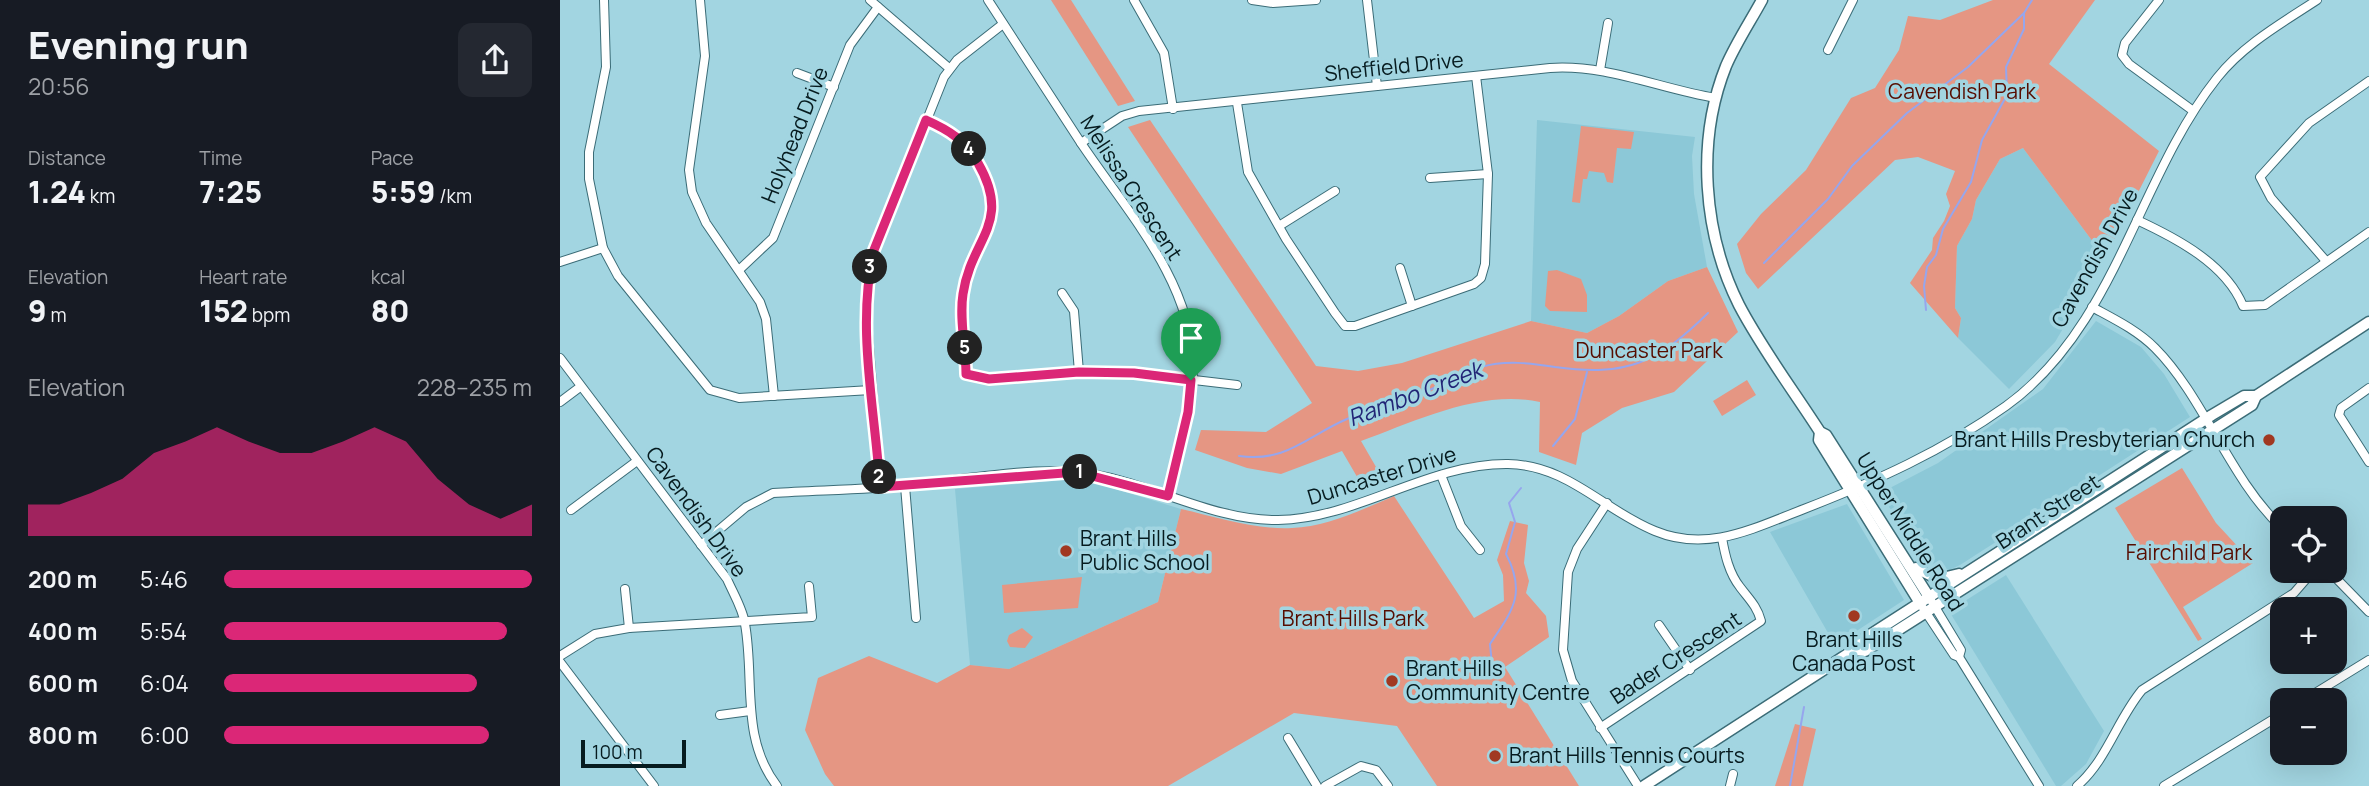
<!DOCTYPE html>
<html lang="en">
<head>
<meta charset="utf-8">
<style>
  body { margin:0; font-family:Manrope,sans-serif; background:#242831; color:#f1f3f6; height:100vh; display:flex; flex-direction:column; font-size:26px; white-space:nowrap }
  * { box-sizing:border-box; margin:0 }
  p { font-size:23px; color:#9ea1a6 }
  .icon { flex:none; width:38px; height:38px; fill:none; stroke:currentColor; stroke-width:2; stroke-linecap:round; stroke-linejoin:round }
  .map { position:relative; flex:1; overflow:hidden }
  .side { display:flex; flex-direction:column; background:#171b24; width:560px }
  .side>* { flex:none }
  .tools { position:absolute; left:1710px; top:506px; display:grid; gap:14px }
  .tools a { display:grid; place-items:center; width:77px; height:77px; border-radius:14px; background:#171b24; box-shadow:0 7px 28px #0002; font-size:35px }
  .scale { position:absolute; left:21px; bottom:18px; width:105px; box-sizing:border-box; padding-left:7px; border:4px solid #061b1f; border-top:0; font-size:19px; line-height:24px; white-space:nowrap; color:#061b1f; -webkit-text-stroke:5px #a2d5e1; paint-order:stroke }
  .pin { position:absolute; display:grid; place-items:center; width:60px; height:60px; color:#fff; margin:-72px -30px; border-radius:50% 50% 50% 0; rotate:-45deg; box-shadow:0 0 7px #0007 }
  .pin .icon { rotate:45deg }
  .km { position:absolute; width:35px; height:35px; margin:-18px; border-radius:50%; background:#222; color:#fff; font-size:19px; line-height:35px; text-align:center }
  .round { display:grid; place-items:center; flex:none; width:74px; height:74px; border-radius:14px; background:#242831 }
  .overview { display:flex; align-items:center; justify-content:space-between; height:119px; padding:0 28px }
  h1 { font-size:38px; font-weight:800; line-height:52px }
  .stats { display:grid; grid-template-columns:repeat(3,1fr); gap:10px; height:119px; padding:7px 28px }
  .stats div { display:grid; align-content:center }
  .stats b { font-size:30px; font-weight:800 }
  .stats small { font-size:19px; font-weight:400 }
  .stats p { font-size:19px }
  .chart { height:196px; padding:14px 28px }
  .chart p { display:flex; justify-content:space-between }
  .chart svg { width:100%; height:126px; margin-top:7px; fill:#db2777; opacity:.7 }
  ul { padding:0 28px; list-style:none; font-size:23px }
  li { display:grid; grid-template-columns:112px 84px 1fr; align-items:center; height:52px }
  li i { height:18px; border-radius:9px; background:#db2777 }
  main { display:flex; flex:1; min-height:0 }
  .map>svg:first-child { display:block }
  .built { fill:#8cc8d7 }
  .green { fill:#e59683 }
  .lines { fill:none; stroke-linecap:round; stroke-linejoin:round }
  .stream { stroke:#96a6ed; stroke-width:2 }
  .minor-casing { stroke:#3b6c77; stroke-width:10 }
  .major-casing { stroke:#3b6c77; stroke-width:13 }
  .minor { stroke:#fff; stroke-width:8 }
  .major { stroke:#fff; stroke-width:10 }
  .route-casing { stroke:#fff; stroke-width:14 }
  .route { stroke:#db2777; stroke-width:9 }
  .poi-dot { fill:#a13821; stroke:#a2d5e1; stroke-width:2.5 }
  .labels { text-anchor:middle; stroke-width:7; stroke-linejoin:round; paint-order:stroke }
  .street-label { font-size:21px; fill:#061b1f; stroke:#a2d5e1 }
  .park-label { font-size:21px; fill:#570d00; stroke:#a2d5e1 }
  .poi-label { font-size:21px; fill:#061b1f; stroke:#a2d5e1; text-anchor:start }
  .water-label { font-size:23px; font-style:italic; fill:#222576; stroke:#a2d5e1 }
</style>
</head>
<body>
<main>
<section class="side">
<div class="overview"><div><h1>Evening run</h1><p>20:56</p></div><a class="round"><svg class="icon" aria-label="share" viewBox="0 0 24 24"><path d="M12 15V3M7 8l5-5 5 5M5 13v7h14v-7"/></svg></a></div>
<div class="stats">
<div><p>Distance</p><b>1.24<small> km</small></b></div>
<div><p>Time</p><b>7:25</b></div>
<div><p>Pace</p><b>5:59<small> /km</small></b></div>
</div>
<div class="stats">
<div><p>Elevation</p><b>9<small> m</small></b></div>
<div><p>Heart rate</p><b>152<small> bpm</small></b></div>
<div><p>kcal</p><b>80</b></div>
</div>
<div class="chart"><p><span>Elevation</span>228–235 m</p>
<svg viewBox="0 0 160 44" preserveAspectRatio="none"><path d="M0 44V33L10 33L20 29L30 24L40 15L50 11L60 6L70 11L80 15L90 15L100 11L110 6L120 11L130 24L140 33L150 38L160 33V44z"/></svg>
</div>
<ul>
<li><b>200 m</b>5:46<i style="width:100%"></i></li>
<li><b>400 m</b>5:54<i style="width:92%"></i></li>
<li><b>600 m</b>6:04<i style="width:82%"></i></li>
<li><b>800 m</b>6:00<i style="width:86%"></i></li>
</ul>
</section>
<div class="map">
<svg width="1809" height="786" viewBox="0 0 1809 786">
  <rect width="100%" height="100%" fill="#a2d5e1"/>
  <g class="built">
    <path d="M 977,120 L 1135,137 L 1132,156 L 1134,194 L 1147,267 L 1108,281 L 1059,316 L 1027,333 L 971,321 Z"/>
    <path d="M 1463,148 L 1545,258 L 1495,342 L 1449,389 L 1398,338 L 1401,318 L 1395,308 L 1397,246 L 1412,219 L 1416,200 L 1440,159 Z"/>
    <path d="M 1536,321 L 1581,347 L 1604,374 L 1630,417 L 1400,565 L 1389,570 L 1366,561 L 1323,498 L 1326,490 L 1378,463 L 1483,389 Z"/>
    <path d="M 506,480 L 539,484 L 621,509 L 598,602 L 449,669 L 410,665 L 395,489 Z"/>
    <path d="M 1287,504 L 1344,600 L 1275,645 L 1210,532 Z"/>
    <path d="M 1446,575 L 1544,731 L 1526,764 L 1501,786 L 1496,786 L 1389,611 Z"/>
  </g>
  <g class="green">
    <path d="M 491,0 L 511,0 L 575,101 L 558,106 Z"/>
    <path d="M 1433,0 L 1535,0 L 1489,64 L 1599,151 L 1545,258 L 1463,148 L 1440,159 L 1416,200 L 1412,219 L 1397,246 L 1395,308 L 1401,318 L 1398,338 L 1350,283 L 1372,250 L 1373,238 L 1384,221 L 1390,206 L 1386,194 L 1395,171 L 1358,157 L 1335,160 L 1198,289 L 1186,273 L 1177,244 L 1201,214 L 1246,170 L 1291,98 L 1315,88 L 1339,50 L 1348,16 L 1380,20 Z"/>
    <path d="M 590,120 L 756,366 L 798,371 L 842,363 L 971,321 L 1027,333 L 1059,316 L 1108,281 L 1147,267 L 1178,332 L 1114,392 L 1062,408 L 1022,433 L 1016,465 L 979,452 L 980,402 C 921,389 856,421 801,441 L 823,479 L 803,487 L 782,451 L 721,474 L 687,468 L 635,450 L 641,430 L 706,432 L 752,403 L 568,127 Z"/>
    <path d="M 1021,126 L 1074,132 L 1071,149 L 1057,148 L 1053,183 L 1047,182 L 1044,173 L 1029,171 L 1027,179 L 1023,179 L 1020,203 L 1012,202 Z"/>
    <path d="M 997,270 L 1021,279 L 1027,295 L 1027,312 L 990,311 L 985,306 L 988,271 Z"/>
    <path d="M 1187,380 L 1196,395 L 1162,416 L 1153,401 Z"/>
    <path d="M 1622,468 L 1656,523 L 1693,563 L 1623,607 L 1642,639 L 1638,641 L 1555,508 Z"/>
    <path d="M 834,496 L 914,618 L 944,601 L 943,575 L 937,560 L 950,521 L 968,525 L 964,563 L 969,581 L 966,593 L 986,616 L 989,637 L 945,667 L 1019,786 L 877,786 L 837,726 L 734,713 L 608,786 L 274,786 L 265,774 L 245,730 L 258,678 L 309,656 L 377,683 L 410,665 L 449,669 L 598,602 L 621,509 C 657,517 695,530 732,528 C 767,527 803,509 834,496 Z"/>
    <path d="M 522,577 L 518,608 L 444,613 L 442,585 Z"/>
    <path d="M 462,628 L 473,637 L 465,648 L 450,647 L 447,641 L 449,635 Z"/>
    <path d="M 1235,724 L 1256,729 L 1243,786 L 1215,786 Z"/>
  </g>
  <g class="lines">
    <g class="stream">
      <path d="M 1204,263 L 1268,199 L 1292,166 L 1347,113 L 1408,67 L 1464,13 L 1472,0"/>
      <path d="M 1366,310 L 1364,286 L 1367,267 L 1376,255 L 1383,229 L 1411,182 L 1422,140 L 1447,95 L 1446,67 L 1464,29 L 1464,13"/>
      <path d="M 993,446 L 1015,419 L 1027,372"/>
      <path d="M 679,456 C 726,463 747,436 787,419 C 813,408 841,401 867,391 C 885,384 903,372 921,367 C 945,360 971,363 995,367 C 1067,377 1097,363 1148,313"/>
      <path d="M 924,673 L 932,665 L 930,644 C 952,611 967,594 946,554 L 955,522 L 949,503 L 961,488"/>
      <path d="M 1230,786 L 1244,707"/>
    </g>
    <defs>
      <g id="minor">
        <path d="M 44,0 L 46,67 L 29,152 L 29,179 L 43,248 L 58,276 L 150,390 L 179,398 L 311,390"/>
        <path d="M 140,0 L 145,56 L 129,170 L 132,192 L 146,223 L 200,302 L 206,319 L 214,396"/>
        <path d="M 310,0 L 389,68"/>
        <path d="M 428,0 C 459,48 490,96 521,143 C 565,209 632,281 633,365 C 633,409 618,453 608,496"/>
        <path d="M 574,0 L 604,53 L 613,109"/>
        <path d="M 692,0 L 713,3 L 756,0"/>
        <path d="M 807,0 L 817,86"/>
        <path d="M 1599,0 L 1565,43 L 1562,55 L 1569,64 L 1632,110"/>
        <path d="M 1268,50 L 1293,0"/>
        <path d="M 1040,70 L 1048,23"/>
        <path d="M 237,73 L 274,87"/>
        <path d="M 677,103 L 688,172 L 726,239 L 775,313 L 785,326 L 795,326 L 914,284 L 921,278 L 925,264 L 928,174 L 916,76"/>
        <path d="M 366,120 C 391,131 404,140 418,163 C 453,223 411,238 403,294 C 399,319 406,348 406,374 L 429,379 L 519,372 L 574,373 L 677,385"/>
        <path d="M 521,143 L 562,116 L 579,111 L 990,68 C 1047,64 1100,89 1156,98"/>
        <path d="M 870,178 L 928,174"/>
        <path d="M 1577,220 C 1616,238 1666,264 1683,306 L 1705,305 L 1809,232"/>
        <path d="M 719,226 L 775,191"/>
        <path d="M 1766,261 L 1711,198 L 1700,177 L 1749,123 L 1809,81"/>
        <path d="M 0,262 L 43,248"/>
        <path d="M 840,268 L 852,306"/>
        <path d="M 179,270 L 213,238 L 290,45 L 318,7"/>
        <path d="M 502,293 L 514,311 L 519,372"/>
        <path d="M 1532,307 C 1554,319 1577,330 1595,348 C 1644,397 1669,478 1722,528"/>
        <path d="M 0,358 L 167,579 C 173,593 183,609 185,624 C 195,679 180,738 217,786"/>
        <path d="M 1809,388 L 1781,408 L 1779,415 L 1809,462"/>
        <path d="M 0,402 L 20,387"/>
        <path d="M 881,475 L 901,526 L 920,550"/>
        <path d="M 345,486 L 356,618"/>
        <path d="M 320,487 L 306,309 L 309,270 L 315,250 L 384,77 L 397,60 L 443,24"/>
        <path d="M 1047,503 L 1017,549 L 1008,572 L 1003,650 L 1012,681 L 1078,786"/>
        <path d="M 11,510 L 77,461"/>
        <path d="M 1744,518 L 1745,517"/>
        <path d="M 141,545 L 186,507 L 213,493 C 259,490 305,490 350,485 C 404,480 460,468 514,472 C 583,477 648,521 718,520 C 797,519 868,463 948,464 C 1008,465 1043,510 1095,531 C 1148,553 1194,528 1244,509 C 1316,481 1383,451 1446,406 C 1556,327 1577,179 1657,78 C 1683,45 1722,23 1757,0"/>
        <path d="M 1768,570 L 1809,612"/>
        <path d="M 65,589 L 69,628"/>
        <path d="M 1369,597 L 1401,650 L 1399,657"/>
        <path d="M 1363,608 L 1394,655 L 1399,657 L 1479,786"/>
        <path d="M 1099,625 L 1130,670"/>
        <path d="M 0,656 L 35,634 L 69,628 L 252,617 L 249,586"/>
        <path d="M 0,662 L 94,786"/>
        <path d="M 1744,700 L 1809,660"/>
        <path d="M 160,715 L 190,711"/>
        <path d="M 1040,728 L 1201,621 C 1197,606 1189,599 1180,587 C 1169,573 1165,555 1162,538"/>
        <path d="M 728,738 L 757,786"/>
        <path d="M 765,786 L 801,766 L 816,770 L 828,786"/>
        <path d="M 1170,786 L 1173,774"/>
        <path d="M 1517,786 C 1547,760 1557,720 1582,690 L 1734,593 L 1754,570"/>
        <path d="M 1604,786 L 1722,714"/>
      </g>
      <g id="major">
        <path d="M 1202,0 C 1190,22 1176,43 1166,66 C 1136,141 1143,233 1179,305 C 1202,349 1233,390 1260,432 L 1266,435 L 1369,597"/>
        <path d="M 1260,432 L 1259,440 L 1360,603"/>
        <path d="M 1356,568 L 1378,579 L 1399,574"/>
        <path d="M 1294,650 L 1305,651 L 1692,405 L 1696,396 L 1809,322"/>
        <path d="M 1084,786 L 1294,650 L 1299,642 L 1652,415 L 1684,396 L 1696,396"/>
      </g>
    </defs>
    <use href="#minor" class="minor-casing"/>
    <use href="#major" class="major-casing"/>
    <use href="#minor" class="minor"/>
    <use href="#major" class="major"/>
  </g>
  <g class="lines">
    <defs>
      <path id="route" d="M 366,120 C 391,131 404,140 418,163 C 453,224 411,238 403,294 C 399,319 406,348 406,374 L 429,379 L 519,372 L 574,373 L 631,380 L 628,412 L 608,496 L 517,472 L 320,487 C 315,409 296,326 314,250 Z"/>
    </defs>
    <use href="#route" class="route-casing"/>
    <use href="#route" class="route"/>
  </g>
  <g class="poi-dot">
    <circle cx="1709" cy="440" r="7"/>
    <circle cx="506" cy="551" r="7"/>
    <circle cx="1294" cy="616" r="7"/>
    <circle cx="832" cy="681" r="7"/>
    <circle cx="935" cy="756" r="7"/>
  </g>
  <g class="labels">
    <g class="street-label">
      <text transform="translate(834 67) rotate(-6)" y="7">Sheffield Drive</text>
      <text transform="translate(235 135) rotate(-68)" y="7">Holyhead Drive</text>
      <text transform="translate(571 188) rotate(57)" y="7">Melissa Crescent</text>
      <text transform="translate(1535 258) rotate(-61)" y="7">Cavendish Drive</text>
      <text transform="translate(822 476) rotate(-17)" y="7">Duncaster Drive</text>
      <text transform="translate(136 512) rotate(54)" y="7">Cavendish Drive</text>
      <text transform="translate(1488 512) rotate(-33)" y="7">Brant Street</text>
      <text transform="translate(1350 532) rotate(58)" y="7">Upper Middle Road</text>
      <text transform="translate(1116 658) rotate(-33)" y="7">Bader Crescent</text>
    </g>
    <g class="park-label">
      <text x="1402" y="99">Cavendish Park</text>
      <text x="1089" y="358">Duncaster Park</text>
      <text x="1629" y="560">Fairchild Park</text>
      <text x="793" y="626">Brant Hills Park</text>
    </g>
    <g class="poi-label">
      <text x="1695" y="447" text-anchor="end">Brant Hills Presbyterian Church</text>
      <text x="520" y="546">Brant Hills<tspan x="520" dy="24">Public School</tspan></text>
      <text x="1294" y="647" text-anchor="middle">Brant Hills<tspan x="1294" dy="24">Canada Post</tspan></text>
      <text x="846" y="676">Brant Hills<tspan x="846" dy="24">Community Centre</tspan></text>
      <text x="949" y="763">Brant Hills Tennis Courts</text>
    </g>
    <g class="water-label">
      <text transform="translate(855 394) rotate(-21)" y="8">Rambo Creek</text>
    </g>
  </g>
</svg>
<div class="tools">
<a><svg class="icon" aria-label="locate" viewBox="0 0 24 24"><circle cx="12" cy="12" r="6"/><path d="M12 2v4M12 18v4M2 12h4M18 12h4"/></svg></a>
<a>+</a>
<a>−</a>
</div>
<div class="scale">100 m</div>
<div class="pin" style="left:631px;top:380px;background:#1e9e55"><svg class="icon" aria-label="arrive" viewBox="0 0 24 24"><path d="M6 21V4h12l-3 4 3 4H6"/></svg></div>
<b class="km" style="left:520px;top:472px">1</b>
<b class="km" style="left:319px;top:477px">2</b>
<b class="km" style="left:310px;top:267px">3</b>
<b class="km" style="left:409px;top:149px">4</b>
<b class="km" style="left:405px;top:348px">5</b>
</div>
</main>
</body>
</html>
